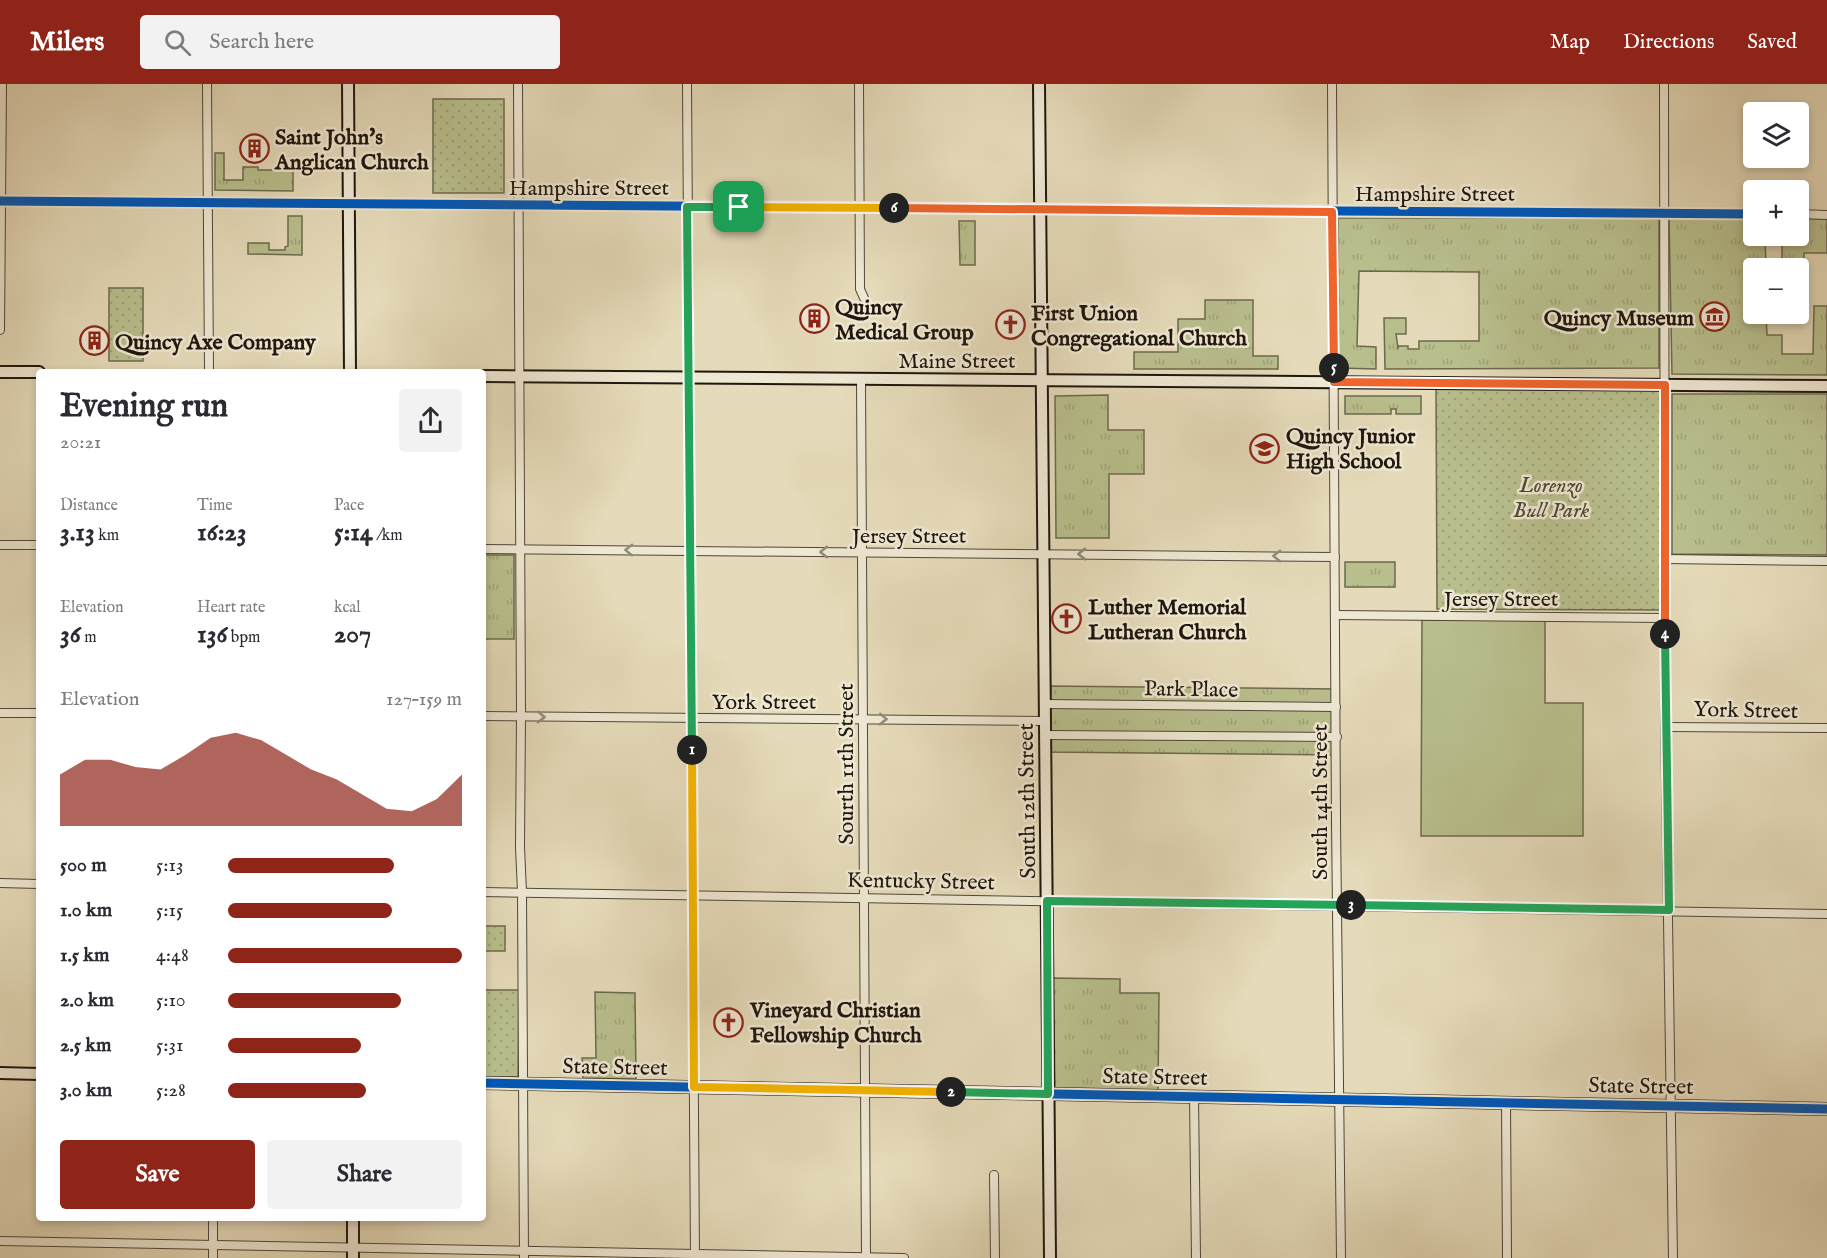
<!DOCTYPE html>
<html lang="en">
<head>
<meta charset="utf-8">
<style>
  body { margin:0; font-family:"IM FELL English",serif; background:#f2f2f3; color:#2b2b33; height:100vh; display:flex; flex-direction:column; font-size:22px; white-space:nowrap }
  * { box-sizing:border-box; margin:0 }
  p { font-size:20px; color:#7c7c81 }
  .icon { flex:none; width:33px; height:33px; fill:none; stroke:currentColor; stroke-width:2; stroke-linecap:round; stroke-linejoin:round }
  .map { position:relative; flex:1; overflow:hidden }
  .panel { position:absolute; left:36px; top:285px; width:450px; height:852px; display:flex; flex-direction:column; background:#fff; border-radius:6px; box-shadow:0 3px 9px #0003 }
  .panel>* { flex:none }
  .fabs { position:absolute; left:1743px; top:18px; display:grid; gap:12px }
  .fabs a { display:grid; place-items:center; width:66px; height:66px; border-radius:6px; background:#fff; box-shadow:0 3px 9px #0003; font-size:30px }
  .pin { position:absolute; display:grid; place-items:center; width:51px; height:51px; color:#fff; margin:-26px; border-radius:12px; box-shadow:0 3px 9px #0006 }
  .km { position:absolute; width:30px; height:30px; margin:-15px; border-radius:50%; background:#222; color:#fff; font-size:16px; line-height:30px; text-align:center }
  .round { display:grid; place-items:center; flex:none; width:63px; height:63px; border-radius:6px; background:#f2f2f3 }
  .summary { display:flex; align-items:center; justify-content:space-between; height:102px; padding:0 24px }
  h1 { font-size:33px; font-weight:700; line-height:45px }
  .figures { display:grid; grid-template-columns:repeat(3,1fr); gap:9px; height:102px; padding:6px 24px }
  .figures div { display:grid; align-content:center }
  .figures b { font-size:26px; font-weight:700 }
  .figures small { font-size:16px; font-weight:400 }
  .figures p { font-size:16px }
  .chart { height:168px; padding:12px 24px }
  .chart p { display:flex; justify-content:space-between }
  .chart svg { width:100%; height:108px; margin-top:6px; fill:#8f2418; opacity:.7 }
  .button { display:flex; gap:12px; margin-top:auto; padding:12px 24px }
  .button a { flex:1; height:69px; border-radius:6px; background:#8f2418; color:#fff; font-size:24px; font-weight:700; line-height:69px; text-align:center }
  .button a+a { background:#f2f2f3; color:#2b2b33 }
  ul { padding:0 24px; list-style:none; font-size:20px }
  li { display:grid; grid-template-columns:96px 72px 1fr; align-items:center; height:45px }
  li i { height:15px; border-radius:8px; background:#8f2418 }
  header { display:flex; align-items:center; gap:36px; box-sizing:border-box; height:84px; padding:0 30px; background:#8f2418; color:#fff }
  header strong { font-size:28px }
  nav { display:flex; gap:33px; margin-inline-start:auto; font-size:21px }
  .search { width:420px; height:54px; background:#f2f2f3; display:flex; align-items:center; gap:15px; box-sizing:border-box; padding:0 21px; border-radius:6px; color:#7c7c81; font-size:22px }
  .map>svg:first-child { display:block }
  .grass { fill:url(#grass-tufts); stroke:#6c6a4c; stroke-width:1.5 }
  .park { fill:url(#park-dots); stroke:#6c6a4c; stroke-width:1.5 }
  .pitch { fill:#b8be8c; stroke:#6c6a4c; stroke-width:1.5 }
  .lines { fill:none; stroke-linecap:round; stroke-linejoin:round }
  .street-casing { stroke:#504738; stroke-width:10 }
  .secondary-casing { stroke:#1f160d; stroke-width:14 }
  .street { stroke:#eee7d2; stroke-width:8 }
  .secondary { stroke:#eee7d2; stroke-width:10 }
  .cycleway-casing { stroke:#eee7d2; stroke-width:13 }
  .cycleway { stroke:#0057b8; stroke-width:9 }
  .oneway { stroke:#918979 }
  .split-1-casing { stroke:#fff; stroke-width:12 }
  .split-2-casing { stroke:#fff; stroke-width:12 }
  .split-3-casing { stroke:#fff; stroke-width:12 }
  .split-4-casing { stroke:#fff; stroke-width:12 }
  .split-5-casing { stroke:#fff; stroke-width:12 }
  .split-6-casing { stroke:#fff; stroke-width:12 }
  .split-7-casing { stroke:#fff; stroke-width:12 }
  .split-1 { stroke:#22a559; stroke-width:8 }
  .split-2 { stroke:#f5b400; stroke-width:8 }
  .split-3 { stroke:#22a559; stroke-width:8 }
  .split-4 { stroke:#22a559; stroke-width:8 }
  .split-5 { stroke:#f0652b; stroke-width:8 }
  .split-6 { stroke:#f0652b; stroke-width:8 }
  .split-7 { stroke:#f5b400; stroke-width:8 }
  .labels { text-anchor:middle; stroke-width:5; stroke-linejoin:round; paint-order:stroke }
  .poi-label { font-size:22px; font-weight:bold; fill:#1f160d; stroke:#eee7d2; text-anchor:start }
  .street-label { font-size:22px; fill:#1f160d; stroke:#eee7d2 }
  .park-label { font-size:22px; font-style:italic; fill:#4d4833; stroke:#eee7d2 }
</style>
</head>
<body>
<header>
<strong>Milers</strong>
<div class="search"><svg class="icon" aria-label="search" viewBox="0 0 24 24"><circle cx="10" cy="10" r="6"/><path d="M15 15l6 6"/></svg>Search here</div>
<nav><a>Map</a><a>Directions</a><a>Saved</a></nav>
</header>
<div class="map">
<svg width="1827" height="1174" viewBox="0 0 1827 1174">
  <defs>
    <pattern id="grass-tufts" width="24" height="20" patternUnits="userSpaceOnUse" patternTransform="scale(1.5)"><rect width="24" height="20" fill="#b8be8c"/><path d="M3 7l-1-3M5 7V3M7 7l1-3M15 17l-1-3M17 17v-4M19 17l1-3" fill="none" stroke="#9ea378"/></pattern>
    <pattern id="park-dots" width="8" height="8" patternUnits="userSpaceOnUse" patternTransform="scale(1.5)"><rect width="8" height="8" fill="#b8be8c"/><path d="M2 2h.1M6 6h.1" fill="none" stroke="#9ea378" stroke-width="1.8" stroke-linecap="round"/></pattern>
  </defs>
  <rect width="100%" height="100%" fill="#e5dab9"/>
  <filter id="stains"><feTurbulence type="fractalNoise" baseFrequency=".00333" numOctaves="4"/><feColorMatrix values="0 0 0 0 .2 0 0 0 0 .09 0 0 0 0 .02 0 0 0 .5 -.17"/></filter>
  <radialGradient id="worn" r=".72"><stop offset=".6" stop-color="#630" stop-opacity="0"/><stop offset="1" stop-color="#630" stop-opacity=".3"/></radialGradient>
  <g class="grass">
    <path d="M 215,69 L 224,69 L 224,96 L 243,96 L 243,83 L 258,83 L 258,86 L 293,86 L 293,107 L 215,106 Z"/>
    <path d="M 288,132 L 302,132 L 302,171 L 248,170 L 248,159 L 269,159 L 269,166 L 285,166 L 285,163 L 288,162 Z"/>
    <path d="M 1338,134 L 1659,134 L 1659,284 L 1385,285 L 1384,234 L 1406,234 L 1406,250 L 1396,250 L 1398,264 L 1399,262 L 1408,262 L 1408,265 L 1419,265 L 1419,257 L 1479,257 L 1479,188 L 1359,187 L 1357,262 L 1376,263 L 1376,285 L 1339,284 Z"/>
    <path d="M 1669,134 L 1753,134 L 1754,152 L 1765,152 L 1766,184 L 1754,184 L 1754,230 L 1766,230 L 1767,251 L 1782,251 L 1782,270 L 1813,270 L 1814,222 L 1827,222 L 1827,291 L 1672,290 Z"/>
    <path d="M 1799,134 L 1827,135 L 1827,169 L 1804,169 L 1803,210 L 1799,210 L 1798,184 L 1782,184 L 1782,152 L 1798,152 Z"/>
    <path d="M 959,137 L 975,137 L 975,181 L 960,181 Z"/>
    <path d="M 1205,216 L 1253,216 L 1253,272 L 1278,272 L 1278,285 L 1134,285 L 1134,268 L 1178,268 L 1178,235 L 1205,235 Z"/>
    <path d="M 1672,310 L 1827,310 L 1827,471 L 1672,470 Z"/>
    <path d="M 1108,311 L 1108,346 L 1144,346 L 1144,390 L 1109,390 L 1109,454 L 1056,454 L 1055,312 Z"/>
    <path d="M 1345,312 L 1421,312 L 1421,330 L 1396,330 L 1396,325 L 1391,325 L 1391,330 L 1345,330 Z"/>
    <rect x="483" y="471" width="31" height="84"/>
    <rect x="1345" y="478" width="50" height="25"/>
    <path d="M 1045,602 L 1336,605 L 1337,671 L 1045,668 Z"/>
    <path d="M 1052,894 L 1120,895 L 1120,909 L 1159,909 L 1158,1009 L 1051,1008 Z"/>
    <path d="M 595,908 L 635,909 L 636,995 L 583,994 L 582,974 L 596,974 Z"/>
  </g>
  <g class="park">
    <rect x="433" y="15" width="71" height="94"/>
    <rect x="109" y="204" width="34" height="73"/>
    <path d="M 1436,299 L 1665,300 L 1664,526 L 1437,525 Z"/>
    <rect x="483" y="842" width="22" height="25"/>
    <path d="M 483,906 L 519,906 L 518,993 L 483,993 Z"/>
  </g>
  <path class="pitch" d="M 1422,536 L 1545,536 L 1545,619 L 1583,619 L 1583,752 L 1421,752 Z"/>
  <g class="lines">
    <defs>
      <g id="street">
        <path d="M 207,0 L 209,288"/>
        <path d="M 518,0 L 521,632 L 520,763 L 522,808 L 524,1174"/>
        <path d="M 687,0 L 695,1174"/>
        <path d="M 859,0 L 860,205 L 864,214"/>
        <path d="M 1332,0 L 1336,738 L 1341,1174"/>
        <path d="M 1664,0 L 1665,632 L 1673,1174"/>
        <path d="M 0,117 L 1754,130"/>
        <path d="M 1798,130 L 1827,131"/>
        <path d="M 0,246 L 2,0"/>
        <path d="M 861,295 L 866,1174"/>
        <path d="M 0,461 L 39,461"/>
        <path d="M 483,465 L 1335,473"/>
        <path d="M 1665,475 L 1827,477"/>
        <path d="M 1336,531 L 1665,534"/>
        <path d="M 1045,620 L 1336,623"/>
        <path d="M 0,629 L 39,629"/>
        <path d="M 483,632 L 1045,637"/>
        <path d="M 1665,643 L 1827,644"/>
        <path d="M 1045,651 L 1337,653"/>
        <path d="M 0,799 L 39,800"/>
        <path d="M 483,808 L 1827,830"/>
        <path d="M 1194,1012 L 1196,1174"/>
        <path d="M 1506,1018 L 1507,1174"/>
        <path d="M 994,1091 L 995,1174"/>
        <path d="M 213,1134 L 213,1174"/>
        <path d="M 0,1157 L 904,1174"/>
      </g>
      <g id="secondary">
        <path d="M 348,0 L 350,288"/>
        <path d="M 1039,0 L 1050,1174"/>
        <path d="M 0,288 L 39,288"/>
        <path d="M 483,292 L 1827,302"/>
        <path d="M 0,989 L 39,990"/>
        <path d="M 483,999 L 1827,1025"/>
        <path d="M 353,1134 L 353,1174"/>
      </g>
    </defs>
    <use href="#street" class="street-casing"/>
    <use href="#secondary" class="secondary-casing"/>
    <use href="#street" class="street"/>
    <use href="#secondary" class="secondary"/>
    <defs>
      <g id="cycleway">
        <path d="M 0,117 L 1754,130"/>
        <path d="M 483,999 L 1827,1025"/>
      </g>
    </defs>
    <use href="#cycleway" class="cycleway-casing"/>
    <use href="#cycleway" class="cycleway"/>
  </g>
  <defs><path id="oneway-chevron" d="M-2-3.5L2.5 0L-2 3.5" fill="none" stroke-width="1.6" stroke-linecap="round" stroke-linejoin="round" transform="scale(1.5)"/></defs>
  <g class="oneway">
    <use href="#oneway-chevron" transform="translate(629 466) rotate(-179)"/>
    <use href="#oneway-chevron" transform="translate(824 468) rotate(-180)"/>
    <use href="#oneway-chevron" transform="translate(1082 470) rotate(-180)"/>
    <use href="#oneway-chevron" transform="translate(1277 472) rotate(-179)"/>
    <use href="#oneway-chevron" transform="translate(541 633) rotate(1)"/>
    <use href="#oneway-chevron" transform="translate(883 635) rotate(1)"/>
  </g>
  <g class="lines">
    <defs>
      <path id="split-1" d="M 692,666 L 687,123 L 739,123"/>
      <path id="split-2" d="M 692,666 L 694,1003 L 951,1008"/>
      <path id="split-3" d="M 951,1008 L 1048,1010 L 1047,817 L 1351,821"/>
      <path id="split-4" d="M 1351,821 L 1669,826 L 1665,550"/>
      <path id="split-5" d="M 1334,284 L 1334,298 L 1665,301 L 1665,550"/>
      <path id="split-6" d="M 894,124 L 1332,128 L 1334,284"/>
      <path id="split-7" d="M 739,123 L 894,124"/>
    </defs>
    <use href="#split-1" class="split-1-casing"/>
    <use href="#split-2" class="split-2-casing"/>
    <use href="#split-3" class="split-3-casing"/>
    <use href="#split-4" class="split-4-casing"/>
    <use href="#split-5" class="split-5-casing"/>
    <use href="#split-6" class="split-6-casing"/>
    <use href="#split-7" class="split-7-casing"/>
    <use href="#split-1" class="split-1"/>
    <use href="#split-2" class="split-2"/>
    <use href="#split-3" class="split-3"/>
    <use href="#split-4" class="split-4"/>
    <use href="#split-5" class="split-5"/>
    <use href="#split-6" class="split-6"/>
    <use href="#split-7" class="split-7"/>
  </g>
  <defs>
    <symbol id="building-ring" viewBox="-11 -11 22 22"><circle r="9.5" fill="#eee7d2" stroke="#8f2418" stroke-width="1.5"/><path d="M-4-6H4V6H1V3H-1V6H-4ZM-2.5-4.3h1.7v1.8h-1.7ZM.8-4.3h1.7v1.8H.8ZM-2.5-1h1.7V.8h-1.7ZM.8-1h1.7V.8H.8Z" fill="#8f2418"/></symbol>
    <symbol id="museum-ring" viewBox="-11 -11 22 22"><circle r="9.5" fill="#eee7d2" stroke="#8f2418" stroke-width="1.5"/><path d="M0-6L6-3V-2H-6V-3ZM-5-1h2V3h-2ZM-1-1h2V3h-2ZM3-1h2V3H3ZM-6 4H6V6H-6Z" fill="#8f2418"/></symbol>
    <symbol id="church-ring" viewBox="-11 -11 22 22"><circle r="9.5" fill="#eee7d2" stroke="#8f2418" stroke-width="1.5"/><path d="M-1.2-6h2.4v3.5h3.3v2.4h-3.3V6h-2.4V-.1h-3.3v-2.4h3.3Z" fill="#8f2418"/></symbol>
    <symbol id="school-ring" viewBox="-11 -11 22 22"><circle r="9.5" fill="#eee7d2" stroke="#8f2418" stroke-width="1.5"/><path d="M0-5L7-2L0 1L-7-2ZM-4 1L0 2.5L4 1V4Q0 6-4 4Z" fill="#8f2418"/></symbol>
  </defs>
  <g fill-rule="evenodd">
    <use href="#building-ring" x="238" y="48" width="33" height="33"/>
    <use href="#museum-ring" x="1698" y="216" width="33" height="33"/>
    <use href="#building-ring" x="798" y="218" width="33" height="33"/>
    <use href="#church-ring" x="994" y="224" width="33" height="33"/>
    <use href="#building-ring" x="78" y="240" width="33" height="33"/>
    <use href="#school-ring" x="1248" y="348" width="33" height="33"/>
    <use href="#church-ring" x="1050" y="518" width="33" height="33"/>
    <use href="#church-ring" x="712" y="922" width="33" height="33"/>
  </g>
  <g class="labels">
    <g class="poi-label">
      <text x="275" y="60">Saint John's<tspan x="275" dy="25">Anglican Church</tspan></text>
      <text x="835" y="230">Quincy<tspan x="835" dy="25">Medical Group</tspan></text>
      <text x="1031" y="236">First Union<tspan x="1031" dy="25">Congregational Church</tspan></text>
      <text x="1694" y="241" text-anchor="end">Quincy Museum</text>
      <text x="115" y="265">Quincy Axe Company</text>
      <text x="1286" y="359">Quincy Junior<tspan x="1286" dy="25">High School</tspan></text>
      <text x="1088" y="530">Luther Memorial<tspan x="1088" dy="25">Lutheran Church</tspan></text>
      <text x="750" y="933">Vineyard Christian<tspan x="750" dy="25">Fellowship Church</tspan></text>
    </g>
    <g class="street-label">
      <text x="589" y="111">Hampshire Street</text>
      <text x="1435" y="117">Hampshire Street</text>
      <text x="957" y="284">Maine Street</text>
      <text x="909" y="459">Jersey Street</text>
      <text x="1501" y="522">Jersey Street</text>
      <text transform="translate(1191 604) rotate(1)" y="8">Park Place</text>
      <text x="764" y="625">York Street</text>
      <text transform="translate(1746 625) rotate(1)" y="8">York Street</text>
      <text transform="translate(845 680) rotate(-90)" y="8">Sourth 11th Street</text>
      <text transform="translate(1026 717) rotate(-91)" y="8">South 12th Street</text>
      <text transform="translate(1319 718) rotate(-90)" y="8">South 14th Street</text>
      <text transform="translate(921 796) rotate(1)" y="8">Kentucky Street</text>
      <text transform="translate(615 982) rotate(1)" y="8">State Street</text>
      <text transform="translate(1155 992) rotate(1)" y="8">State Street</text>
      <text transform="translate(1641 1001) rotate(1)" y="8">State Street</text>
    </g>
    <g class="park-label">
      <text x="1551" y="408">Lorenzo<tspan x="1551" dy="25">Bull Park</tspan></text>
    </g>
  </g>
  <rect width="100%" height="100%" filter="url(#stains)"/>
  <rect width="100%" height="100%" fill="url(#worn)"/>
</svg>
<div class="fabs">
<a><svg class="icon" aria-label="layers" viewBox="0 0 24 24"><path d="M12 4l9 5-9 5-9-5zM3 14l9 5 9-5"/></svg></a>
<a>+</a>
<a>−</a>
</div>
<div class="pin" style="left:739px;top:123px;background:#1e9e55"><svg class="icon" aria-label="arrive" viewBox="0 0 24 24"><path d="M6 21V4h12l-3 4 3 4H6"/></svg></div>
<b class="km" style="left:692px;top:666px">1</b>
<b class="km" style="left:951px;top:1008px">2</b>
<b class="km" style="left:1351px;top:821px">3</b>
<b class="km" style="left:1665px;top:550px">4</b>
<b class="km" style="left:1334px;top:284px">5</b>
<b class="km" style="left:894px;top:124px">6</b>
<section class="panel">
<div class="summary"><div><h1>Evening run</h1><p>20:21</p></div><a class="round"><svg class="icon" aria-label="share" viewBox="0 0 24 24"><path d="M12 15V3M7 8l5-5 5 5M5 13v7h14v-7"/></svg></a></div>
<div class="figures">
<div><p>Distance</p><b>3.13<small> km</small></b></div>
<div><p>Time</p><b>16:23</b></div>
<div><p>Pace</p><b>5:14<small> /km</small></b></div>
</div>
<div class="figures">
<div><p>Elevation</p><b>36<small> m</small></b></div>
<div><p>Heart rate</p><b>136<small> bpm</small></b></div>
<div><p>kcal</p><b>207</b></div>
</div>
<div class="chart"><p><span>Elevation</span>127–159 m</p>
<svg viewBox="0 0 160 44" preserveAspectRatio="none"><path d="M0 44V23L10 17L20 17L30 20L40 21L50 15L60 8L70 6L80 9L90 15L100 21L110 25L120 31L130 37L140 38L150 33L160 23V44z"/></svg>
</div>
<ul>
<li><b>500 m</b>5:13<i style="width:71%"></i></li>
<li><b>1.0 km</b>5:15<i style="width:70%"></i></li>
<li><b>1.5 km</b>4:48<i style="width:100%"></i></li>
<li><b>2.0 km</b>5:10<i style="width:74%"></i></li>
<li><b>2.5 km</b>5:31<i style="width:57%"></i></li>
<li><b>3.0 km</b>5:28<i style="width:59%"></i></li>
</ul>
<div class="button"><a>Save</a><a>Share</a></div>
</section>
</div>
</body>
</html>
